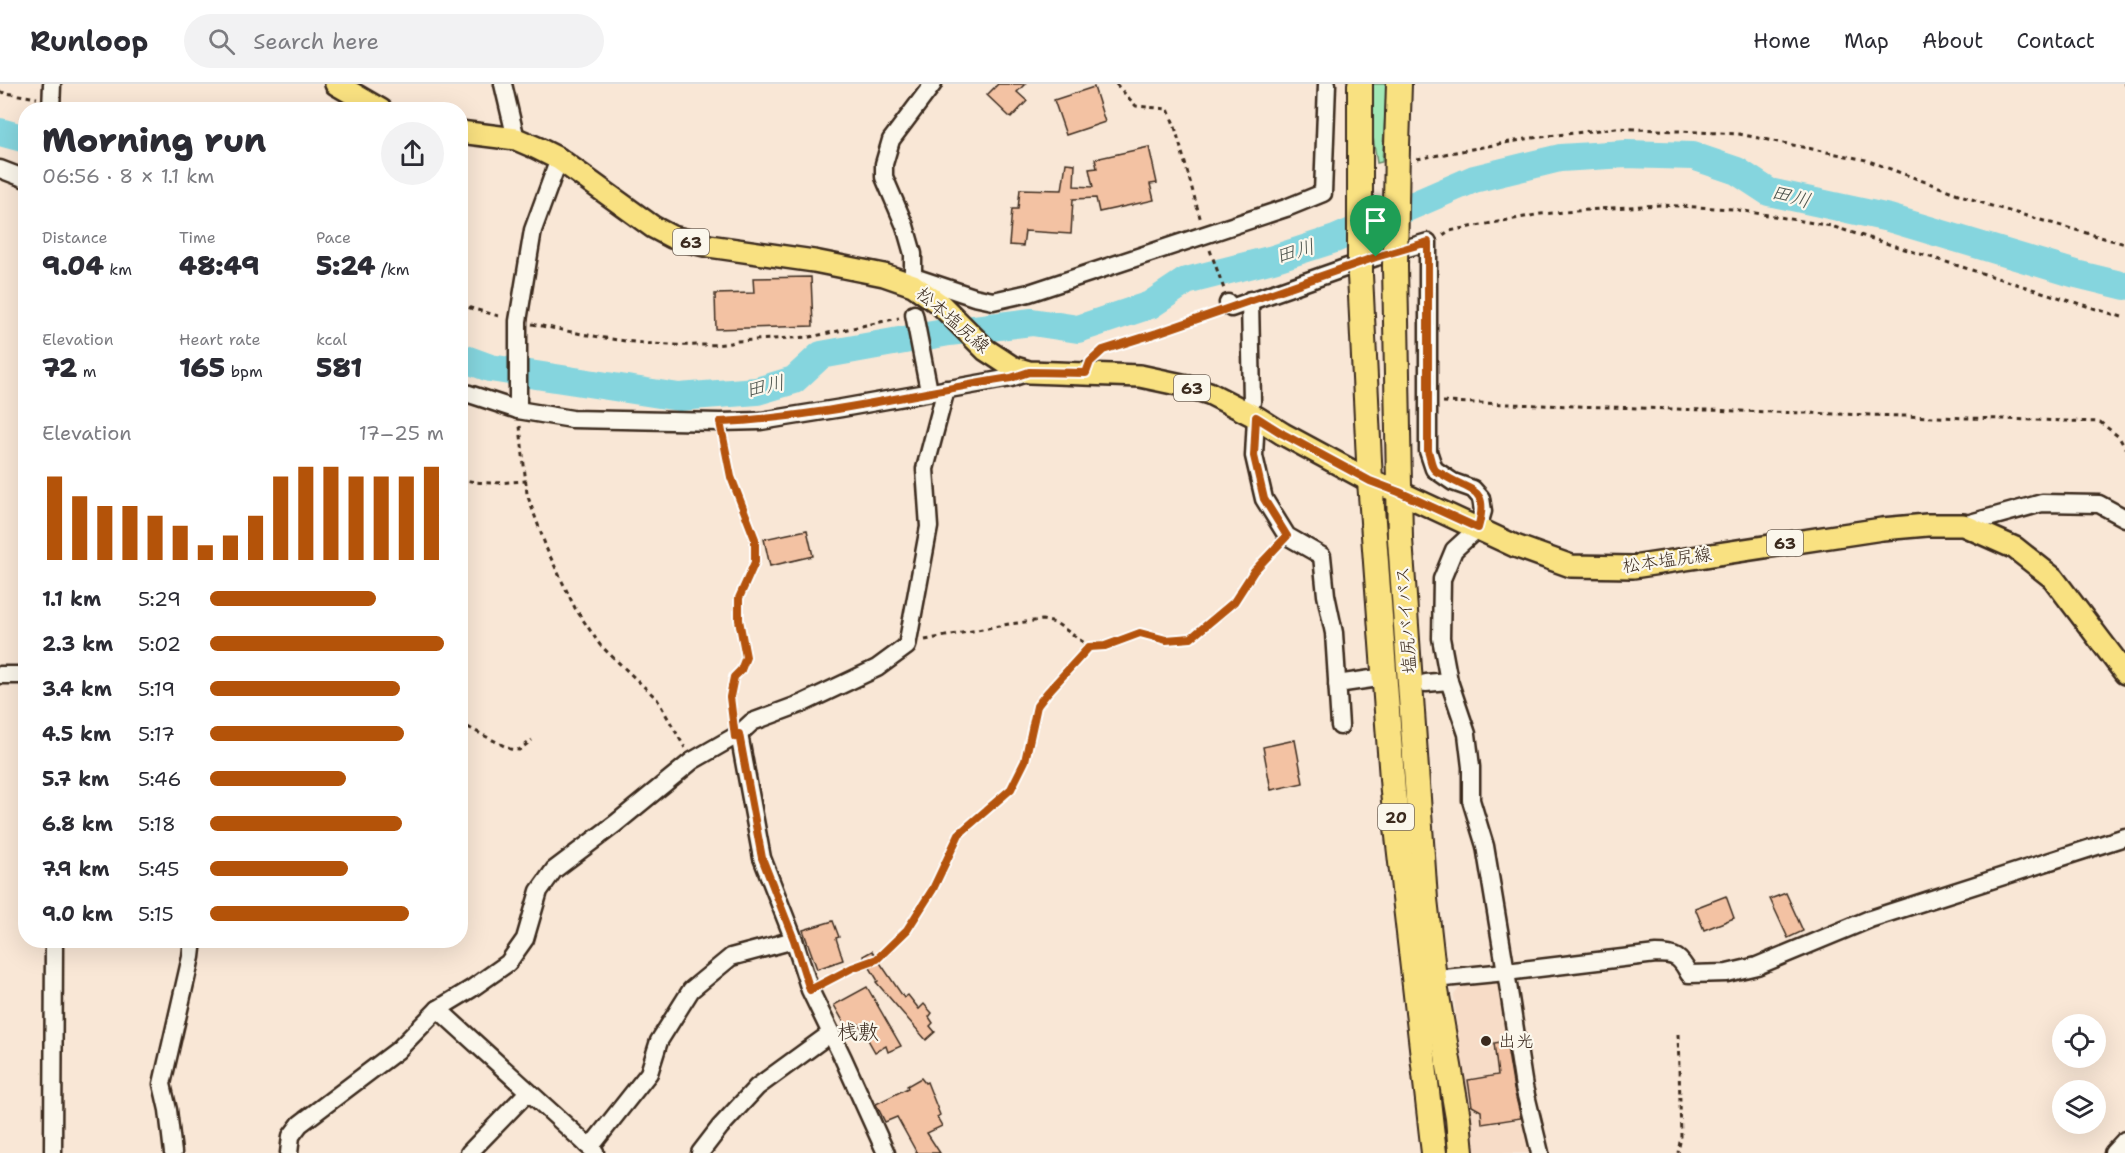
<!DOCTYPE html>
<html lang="en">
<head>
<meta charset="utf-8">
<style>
  body { margin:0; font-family:"Shantell Sans","Klee One",sans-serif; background:#f2f2f3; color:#2b2b33; height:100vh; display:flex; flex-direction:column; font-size:22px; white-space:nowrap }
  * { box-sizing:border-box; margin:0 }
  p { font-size:20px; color:#7c7c81 }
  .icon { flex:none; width:33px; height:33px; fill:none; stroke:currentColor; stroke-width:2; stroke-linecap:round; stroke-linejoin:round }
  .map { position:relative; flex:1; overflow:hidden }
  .sheet { position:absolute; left:18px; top:18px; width:450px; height:846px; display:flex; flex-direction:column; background:#fff; border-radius:24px; box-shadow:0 6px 24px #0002 }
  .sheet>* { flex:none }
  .fabs { position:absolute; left:2052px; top:930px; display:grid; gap:12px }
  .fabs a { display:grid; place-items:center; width:54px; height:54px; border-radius:50%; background:#fff; box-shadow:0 6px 24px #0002; font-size:30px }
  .pin { position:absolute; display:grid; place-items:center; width:51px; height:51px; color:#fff; margin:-62px -26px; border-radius:50% 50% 50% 0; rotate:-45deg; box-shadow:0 0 6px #0007 }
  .pin .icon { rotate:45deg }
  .round { display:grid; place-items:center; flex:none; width:63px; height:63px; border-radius:32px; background:#f2f2f3 }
  .overview { display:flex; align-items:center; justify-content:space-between; height:102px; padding:0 24px }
  h1 { font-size:33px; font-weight:800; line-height:45px }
  .figures { display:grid; grid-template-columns:repeat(3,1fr); gap:9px; height:102px; padding:6px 24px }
  .figures div { display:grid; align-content:center }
  .figures b { font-size:26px; font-weight:800 }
  .figures small { font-size:16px; font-weight:400 }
  .figures p { font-size:16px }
  .chart { height:168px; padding:12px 24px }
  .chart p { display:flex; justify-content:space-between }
  .chart svg { width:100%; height:108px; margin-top:6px; stroke:#b45309; stroke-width:6 }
  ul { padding:0 24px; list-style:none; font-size:20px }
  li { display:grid; grid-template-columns:96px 72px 1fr; align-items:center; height:45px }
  li i { height:15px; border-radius:8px; background:#b45309 }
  header { display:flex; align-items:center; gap:36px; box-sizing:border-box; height:84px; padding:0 30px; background:#fff; border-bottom:2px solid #e1e1e2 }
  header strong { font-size:28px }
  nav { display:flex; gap:33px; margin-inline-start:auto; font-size:21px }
  .search { width:420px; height:54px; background:#f2f2f3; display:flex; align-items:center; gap:15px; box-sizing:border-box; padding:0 21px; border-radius:33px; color:#7c7c81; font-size:22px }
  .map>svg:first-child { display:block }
  .built { fill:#f7dcc7 }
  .green { fill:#a1e8b6; stroke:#6e896a; stroke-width:1.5 }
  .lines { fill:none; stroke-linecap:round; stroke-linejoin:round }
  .river { stroke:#85d5de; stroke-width:28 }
  .building { fill:#f3c2a3; stroke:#3b2a1e; stroke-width:1.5 }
  .minor-casing { stroke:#3b2a1e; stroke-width:21 }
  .major-casing { stroke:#3b2a1e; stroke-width:26 }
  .highway-casing { stroke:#3b2a1e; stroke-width:28 }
  .path { stroke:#3b2a1e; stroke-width:3; stroke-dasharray:4.5 4.5; stroke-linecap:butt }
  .minor { stroke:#fbf7ec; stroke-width:16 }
  .major { stroke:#f9e181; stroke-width:21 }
  .highway { stroke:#f9e181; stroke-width:24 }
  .highway-bridge-casing { stroke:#3b2a1e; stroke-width:28; stroke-linecap:butt }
  .highway-bridge { stroke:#f9e181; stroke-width:24 }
  .route-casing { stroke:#fff; stroke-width:12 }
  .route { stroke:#b45309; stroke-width:8 }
  .poi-dot { fill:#3b2a1e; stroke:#fbf7ec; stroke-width:2 }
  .labels { text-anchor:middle; stroke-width:4.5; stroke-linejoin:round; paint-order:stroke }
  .shield { fill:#fbf7ec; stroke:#75685c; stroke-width:1.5 }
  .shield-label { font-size:16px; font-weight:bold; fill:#3b2a1e }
  .street-label { font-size:18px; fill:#3b2a1e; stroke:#fbf7ec }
  .poi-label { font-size:18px; fill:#3b2a1e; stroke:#fbf7ec; text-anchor:start }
  .water-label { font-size:20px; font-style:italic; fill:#4e554e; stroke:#fbf7ec }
  .quarter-label { font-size:21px; fill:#3b2a1e; stroke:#fbf7ec }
</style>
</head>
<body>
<header>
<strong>Runloop</strong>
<div class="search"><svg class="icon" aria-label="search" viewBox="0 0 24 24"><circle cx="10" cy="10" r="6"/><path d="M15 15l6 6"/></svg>Search here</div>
<nav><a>Home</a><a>Map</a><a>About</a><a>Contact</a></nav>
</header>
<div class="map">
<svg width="2125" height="1069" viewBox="0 0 2125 1069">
  <rect width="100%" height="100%" fill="#f9e7d6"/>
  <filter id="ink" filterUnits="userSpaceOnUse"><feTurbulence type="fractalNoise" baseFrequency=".0167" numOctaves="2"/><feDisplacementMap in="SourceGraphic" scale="12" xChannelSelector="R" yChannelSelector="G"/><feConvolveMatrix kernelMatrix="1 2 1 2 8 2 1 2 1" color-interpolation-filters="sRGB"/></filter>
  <g filter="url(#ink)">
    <path class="built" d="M 1497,896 L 1504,900 L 1536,1069 L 1469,1069 L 1454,911 L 1463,899 Z"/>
    <path class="green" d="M 1371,0 L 1387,0 L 1382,78 L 1377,79 L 1370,33 Z"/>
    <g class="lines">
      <g class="river">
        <path d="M 0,48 L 26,55"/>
        <path d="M 460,273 L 490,284 L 679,313 L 757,307 L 794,296 L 821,271 L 949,248 L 1032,238 L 1078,245 L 1150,221 L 1186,197 L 1273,175 L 1335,155 L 1474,95 L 1560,74 L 1626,70 L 1693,72 L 1737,87 L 1769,108 L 1889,134 L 2076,190 L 2125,202"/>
      </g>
    </g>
    <g class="building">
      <path d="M 998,0 L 1025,0 L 1017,8 L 1027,17 L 1011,34 L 987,11 Z"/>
      <path d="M 1094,3 L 1105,38 L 1066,51 L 1054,16 Z"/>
      <path d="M 1149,63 L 1157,99 L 1150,100 L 1154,116 L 1099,128 L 1096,114 L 1073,115 L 1071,150 L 1025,147 L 1023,162 L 1009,161 L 1012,125 L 1018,125 L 1020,105 L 1062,106 L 1066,79 L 1075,80 L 1074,102 L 1093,103 L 1089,85 L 1097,84 L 1095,75 Z"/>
      <path d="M 811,193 L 813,242 L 716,245 L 715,210 L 754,209 L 753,194 Z"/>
      <path d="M 807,446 L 813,472 L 770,482 L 764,455 Z"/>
      <path d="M 1295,656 L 1303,699 L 1271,706 L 1263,663 Z"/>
      <path d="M 1786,809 L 1803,847 L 1788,854 L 1770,815 Z"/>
      <path d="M 1726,812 L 1734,834 L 1704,846 L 1695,824 Z"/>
      <path d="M 833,837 L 839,853 L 836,854 L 843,876 L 817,885 L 803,846 Z"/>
      <path d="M 872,867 L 904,914 L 908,911 L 919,925 L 924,920 L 932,929 L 929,933 L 933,939 L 930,942 L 935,948 L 926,956 L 876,898 L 878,897 L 863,872 Z"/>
      <path d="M 867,903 L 901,962 L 888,968 L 886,962 L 875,968 L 859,940 L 848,946 L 834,921 Z"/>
      <path d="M 1506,957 L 1514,1005 L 1521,1034 L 1482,1040 L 1481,1027 L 1472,1022 L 1468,996 L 1498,991 L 1494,959 Z"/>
      <path d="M 921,994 L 925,999 L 927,998 L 940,1031 L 937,1033 L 942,1042 L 927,1049 L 940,1069 L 917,1069 L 897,1033 L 885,1038 L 876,1020 L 908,1004 L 907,1002 Z"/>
    </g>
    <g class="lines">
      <defs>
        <g id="minor">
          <path d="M 503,0 L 516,55"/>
          <path d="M 51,26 L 52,0"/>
          <path d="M 0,85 L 26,95"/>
          <path d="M 914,193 L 974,213 L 993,217 L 1029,209 L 1286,124 L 1323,109 L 1327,0"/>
          <path d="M 913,201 L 913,170 L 905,142 L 884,93 L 884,80 L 891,56 L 933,0"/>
          <path d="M 1228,219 L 1231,224 L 1376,173 L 1428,158 L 1428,367 L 1434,385 L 1453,398 L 1473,405 L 1481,414 L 1483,427 L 1478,444 L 1454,466 L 1442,495 L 1441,554 L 1449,597 L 1467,650 L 1471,683 L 1471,716 L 1485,762 L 1506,888 L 1656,870 C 1676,870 1680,873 1689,890 L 1727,889 L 1757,882 L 1870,835 L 2125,753"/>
          <path d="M 914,230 L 929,307"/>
          <path d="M 460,307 L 518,326 L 572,335 L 720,338 L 761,337 L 842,324 L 1011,294 L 1029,288"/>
          <path d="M 518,326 L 518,237 L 533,146 L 559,75"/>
          <path d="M 1247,328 L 1252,318 L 1250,216"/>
          <path d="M 1256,333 L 1254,372 L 1264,415 L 1287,452 L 1322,472 L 1326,511 L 1334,549 L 1340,642"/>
          <path d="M 1963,441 L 2042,419 L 2099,420 L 2125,434"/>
          <path d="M 0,591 L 26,591"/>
          <path d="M 1426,599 L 1449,597"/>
          <path d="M 1337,600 L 1385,593"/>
          <path d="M 739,650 L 762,774 L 794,856 L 810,906 L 843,974 L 886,1069"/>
          <path d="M 1434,895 L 1506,888 L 1524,1003 L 1540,1069"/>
          <path d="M 438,925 L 595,1068"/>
          <path d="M 587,1061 L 596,1056 L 649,989 L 659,957 L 691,906 L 731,873 L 794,856"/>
          <path d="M 53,1069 L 54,856"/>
          <path d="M 173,1069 L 168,1026 L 162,1000 L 191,873 L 193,856"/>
          <path d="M 289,1069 L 291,1052 L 300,1040 L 398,966 L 438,925 L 471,905 L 508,879 L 525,855 L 539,807 L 554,786 L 615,740 L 692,677 L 739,650 L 752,638 L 803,619 L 877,584 L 907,562 L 929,443 L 925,385 L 946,305"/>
          <path d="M 469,1069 L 528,1008"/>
          <path d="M 700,1069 L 720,1043 L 757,1003 L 831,949"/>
          <path d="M 2113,1069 L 2125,1056"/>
        </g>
        <g id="major">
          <path d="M 336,0 L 381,26"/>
          <path d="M 460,48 L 516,55 L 537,64 L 559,75 L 653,143 L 672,153 L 709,162 L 814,177 L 884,191 L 913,201 L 941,221 L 986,266 L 1012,283 L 1029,288 L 1140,292 L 1187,302 L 1209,309 L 1256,333 L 1283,350 L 1370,397 L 1399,408 L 1515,462 L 1571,482 L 1633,483 L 1882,445 L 1927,441 L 1963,441 L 2015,464 L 2053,494 L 2125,589"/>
        </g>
        <g id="highway">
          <path d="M 1397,62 L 1399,0"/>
          <path d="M 1360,74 L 1360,0"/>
          <path d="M 1395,182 L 1400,455 L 1425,815 L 1434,895 L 1458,1034 L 1461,1069"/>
          <path d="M 1360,191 L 1370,397 L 1393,708 L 1434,1069"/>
        </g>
      </defs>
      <use href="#minor" class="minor-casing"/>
      <use href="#major" class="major-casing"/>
      <use href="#highway" class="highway-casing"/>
      <g class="path">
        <path d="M 1116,0 L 1136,22 L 1168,25 L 1175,43 L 1201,137"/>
        <path d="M 2124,0 L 2125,0"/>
        <path d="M 0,8 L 37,14"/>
        <path d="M 1417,75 L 1532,54 L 1616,44 L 1739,50 L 1866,76 L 1988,121 L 2125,160"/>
        <path d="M 1443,151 L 1449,147 L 1541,130 L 1612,124 L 1659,121 L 1733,125 L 1831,142 L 2125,234"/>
        <path d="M 1210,166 L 1224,205"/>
        <path d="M 460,221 L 502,233"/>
        <path d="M 532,240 C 587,251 640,263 697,261 C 711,261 725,261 738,257 L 810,253 L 899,234"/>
        <path d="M 1095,273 L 1103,266 L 1215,229"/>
        <path d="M 1443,318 L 2100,338 L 2119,353 L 2125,364"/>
        <path d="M 520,342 L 527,410 L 547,466 L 575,524 L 600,561 L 657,615 L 685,664"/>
        <path d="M 723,355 L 731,393 L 755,455 L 755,478 L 739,515 L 739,536 L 746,573 L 741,586 L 734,593 L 730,613 L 732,634"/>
        <path d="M 460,394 C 481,402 505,398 526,397"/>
        <path d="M 925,556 L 1009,540 L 1042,536 L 1056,539 L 1090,563 L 1105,562 L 1140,549 L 1166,556 L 1191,554 L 1234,518 L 1254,487 L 1276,463"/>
        <path d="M 460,639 L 510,665 L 519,666 L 532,656"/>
        <path d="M 825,899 L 852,884 L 877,875 L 907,846 L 933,805 L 959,750 L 1011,705 L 1025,677 L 1037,622 L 1047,609 L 1090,563"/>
        <path d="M 1678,950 L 1681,1052 L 1678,1069"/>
      </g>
      <use href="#minor" class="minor"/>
      <use href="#major" class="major"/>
      <use href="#highway" class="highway"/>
      <defs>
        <g id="highway-bridge">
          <path d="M 1395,182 L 1397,62"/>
          <path d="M 1360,191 L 1360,74"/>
        </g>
      </defs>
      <use href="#highway-bridge" class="highway-bridge-casing"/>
      <use href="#highway-bridge" class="highway-bridge"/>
    </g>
  </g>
  <g class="lines" filter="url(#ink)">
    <defs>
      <path id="route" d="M 1428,158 L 1428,367 C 1430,372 1431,381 1434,385 C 1436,388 1439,389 1442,390 C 1470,409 1490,401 1478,444 L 1399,408 L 1370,397 L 1283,350 L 1256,333 L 1254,372 L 1264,415 L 1287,452 L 1254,487 L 1234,518 L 1191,554 L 1166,556 L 1140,549 L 1105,562 L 1089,563 L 1047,609 L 1037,622 L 1025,677 L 1011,705 L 959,750 L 933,805 L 907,846 L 877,875 L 852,884 L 810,906 L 794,856 L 762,774 L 739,650 L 735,653 L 730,613 L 734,593 L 741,586 L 746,573 L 739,536 L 739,514 L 755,478 L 755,455 L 731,393 L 720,338 C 818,334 914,309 1011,294 L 1029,288 L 1086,289 L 1090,278 L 1103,266 L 1157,249 L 1376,173 Z"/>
    </defs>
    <use href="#route" class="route-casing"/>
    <use href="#route" class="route"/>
  </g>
  <circle class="poi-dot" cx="1486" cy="957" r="6"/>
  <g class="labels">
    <g class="shield">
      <rect x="673" y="145" width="36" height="26" rx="4.5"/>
      <rect x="1174" y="291" width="36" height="26" rx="4.5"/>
      <rect x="1767" y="446" width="36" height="26" rx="4.5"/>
      <rect x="1378" y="720" width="36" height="26" rx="4.5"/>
    </g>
    <g class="shield-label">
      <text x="691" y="164">63</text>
      <text x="1192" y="310">63</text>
      <text x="1785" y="465">63</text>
      <text x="1396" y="739">20</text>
    </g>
    <g class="street-label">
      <text transform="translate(953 236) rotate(41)" y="6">松本塩尻線</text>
      <text transform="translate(1667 476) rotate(-8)" y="6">松本塩尻線</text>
      <text transform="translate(1406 536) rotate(-94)" y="6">塩尻バイパス</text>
    </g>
    <g class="poi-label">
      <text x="1498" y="963">出光</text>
    </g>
    <g class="water-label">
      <text transform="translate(1791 112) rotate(15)" y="7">田川</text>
      <text transform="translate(1295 167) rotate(-16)" y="7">田川</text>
      <text transform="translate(765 302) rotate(-13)" y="7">田川</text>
    </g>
    <g class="quarter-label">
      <text x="858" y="955">桟敷</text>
    </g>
  </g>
</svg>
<div class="fabs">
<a><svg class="icon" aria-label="locate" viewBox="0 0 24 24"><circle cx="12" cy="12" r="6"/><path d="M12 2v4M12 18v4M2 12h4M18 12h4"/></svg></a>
<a><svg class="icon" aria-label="layers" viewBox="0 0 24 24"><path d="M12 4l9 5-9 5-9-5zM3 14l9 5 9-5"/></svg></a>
</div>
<div class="pin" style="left:1376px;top:173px;background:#1e9e55"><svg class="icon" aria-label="arrive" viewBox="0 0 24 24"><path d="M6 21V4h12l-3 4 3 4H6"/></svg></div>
<section class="sheet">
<div class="overview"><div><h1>Morning run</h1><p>06:56 · 8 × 1.1 km</p></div><a class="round"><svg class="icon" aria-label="share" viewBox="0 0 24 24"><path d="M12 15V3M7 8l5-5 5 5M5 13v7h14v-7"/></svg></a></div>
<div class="figures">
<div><p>Distance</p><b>9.04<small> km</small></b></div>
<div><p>Time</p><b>48:49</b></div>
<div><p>Pace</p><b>5:24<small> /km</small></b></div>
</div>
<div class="figures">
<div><p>Elevation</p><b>72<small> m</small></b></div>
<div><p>Heart rate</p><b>165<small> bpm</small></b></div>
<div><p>kcal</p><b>581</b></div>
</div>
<div class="chart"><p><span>Elevation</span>17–25 m</p>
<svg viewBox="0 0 160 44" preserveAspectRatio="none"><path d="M5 44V10M15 44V18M25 44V22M35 44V22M45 44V26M55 44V30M65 44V38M75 44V34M85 44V26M95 44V10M105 44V6M115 44V6M125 44V10M135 44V10M145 44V10M155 44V6"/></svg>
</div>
<ul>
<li><b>1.1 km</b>5:29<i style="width:71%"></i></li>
<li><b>2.3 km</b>5:02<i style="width:100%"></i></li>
<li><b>3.4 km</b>5:19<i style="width:81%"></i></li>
<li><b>4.5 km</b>5:17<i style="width:83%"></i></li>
<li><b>5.7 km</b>5:46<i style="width:58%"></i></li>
<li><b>6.8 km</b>5:18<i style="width:82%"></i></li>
<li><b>7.9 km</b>5:45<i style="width:59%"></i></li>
<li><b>9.0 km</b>5:15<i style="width:85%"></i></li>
</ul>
</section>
</div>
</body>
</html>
